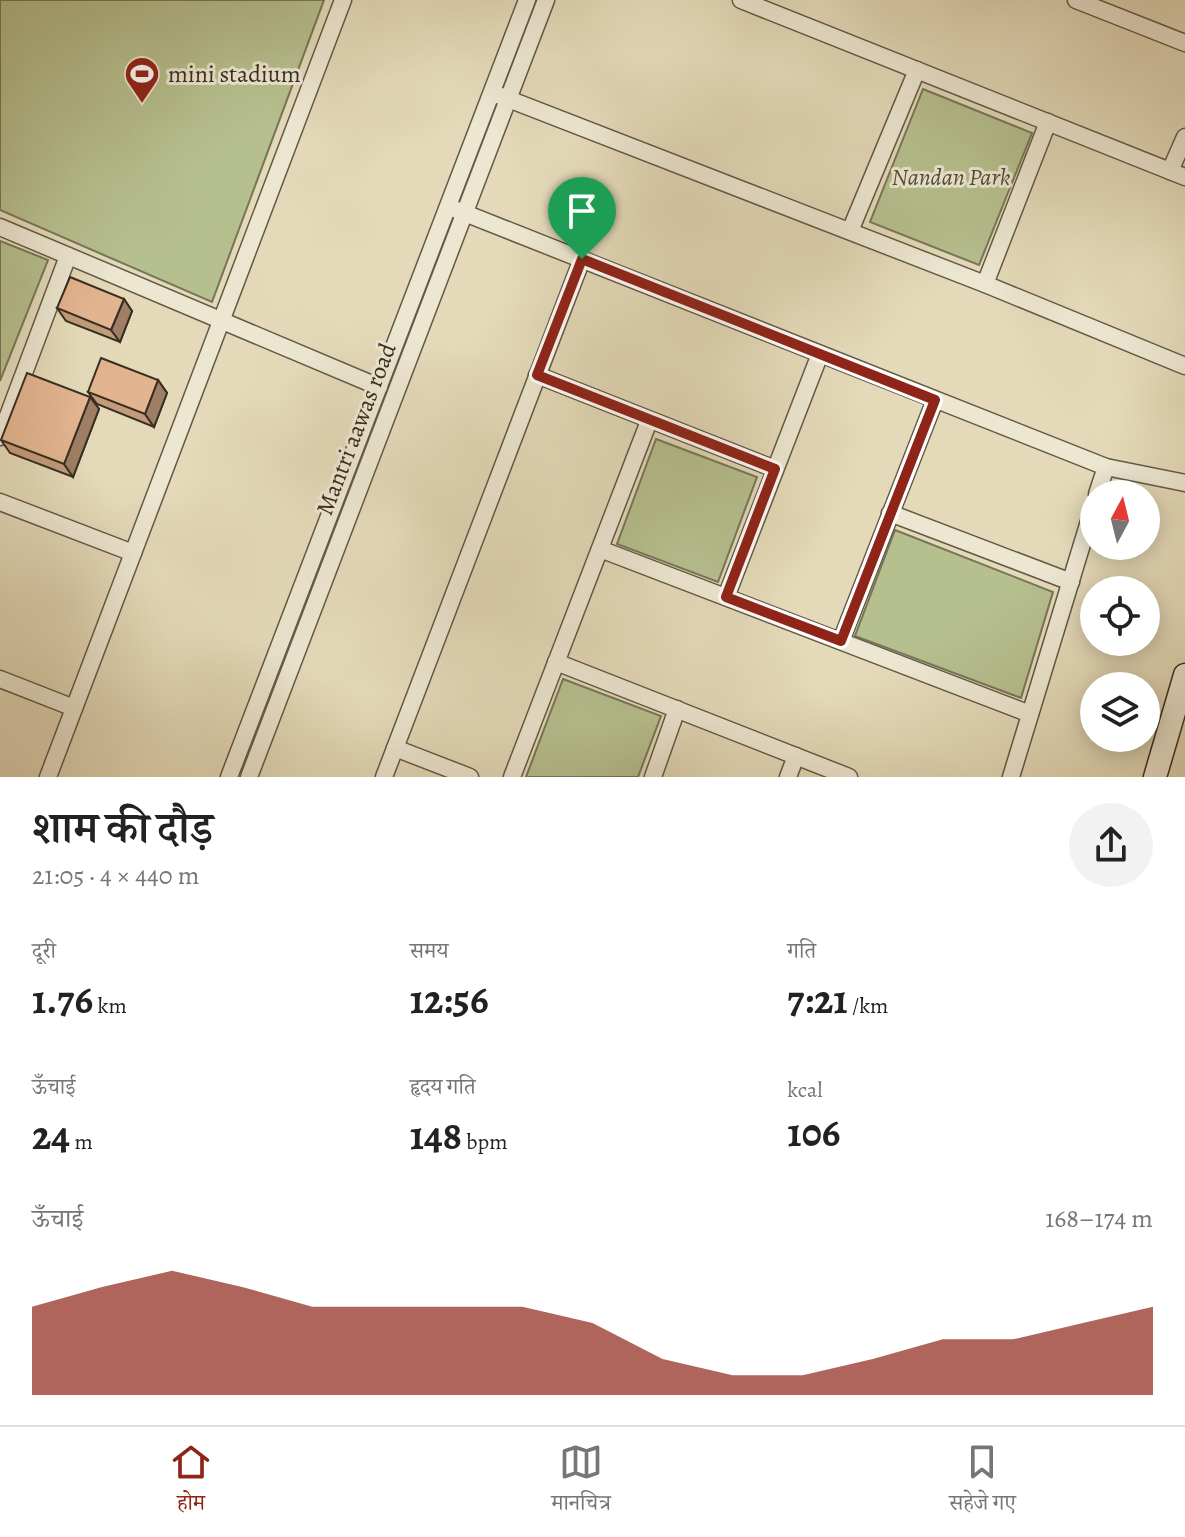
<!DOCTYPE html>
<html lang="hi">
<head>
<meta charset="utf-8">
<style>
  body { margin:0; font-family:Alegreya,"Noto Serif Devanagari",serif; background:#f2f2f2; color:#222; height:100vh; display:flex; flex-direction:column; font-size:30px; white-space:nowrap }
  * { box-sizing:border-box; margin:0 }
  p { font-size:26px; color:#767676 }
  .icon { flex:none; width:44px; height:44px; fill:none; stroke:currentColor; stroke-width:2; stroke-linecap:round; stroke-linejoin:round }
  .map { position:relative; height:777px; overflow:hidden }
  .details { display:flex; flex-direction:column; background:#fff; flex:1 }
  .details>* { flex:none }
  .needle { width:52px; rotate:7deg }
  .buttons { position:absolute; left:1080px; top:480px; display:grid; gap:16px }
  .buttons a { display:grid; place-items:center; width:80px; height:80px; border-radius:50%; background:#fff; box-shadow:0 4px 20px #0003; font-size:40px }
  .pin { position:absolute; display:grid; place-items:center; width:68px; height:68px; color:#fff; margin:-82px -34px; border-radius:50% 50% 50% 0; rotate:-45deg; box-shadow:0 0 8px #0007 }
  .pin .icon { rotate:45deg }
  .round { display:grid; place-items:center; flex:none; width:84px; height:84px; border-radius:42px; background:#f2f2f2 }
  .head { display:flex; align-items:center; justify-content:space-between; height:136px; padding:0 32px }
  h1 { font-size:44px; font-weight:600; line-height:60px }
  .stats { display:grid; grid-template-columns:repeat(3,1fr); gap:12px; height:136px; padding:8px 32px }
  .stats div { display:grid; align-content:center }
  .stats b { font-size:40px; font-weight:600 }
  .stats small { font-size:22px; font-weight:400 }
  .stats p { font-size:22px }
  .chart { height:224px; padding:16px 32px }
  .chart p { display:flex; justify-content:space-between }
  .chart svg { width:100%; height:144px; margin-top:8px; fill:#8f2418; opacity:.7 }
  .tab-bar { display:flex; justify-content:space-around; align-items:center; height:112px; border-top:2px solid #e0e0e0; background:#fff; font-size:22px; color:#767676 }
  .tab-bar a { display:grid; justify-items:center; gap:4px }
  .tab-bar .on { color:#8f2418 }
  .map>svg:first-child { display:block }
  .green { fill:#b6bf8e; stroke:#777658; stroke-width:2 }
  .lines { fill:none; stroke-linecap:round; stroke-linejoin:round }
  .street-casing { stroke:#635947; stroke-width:19 }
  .secondary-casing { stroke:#382e21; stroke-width:25 }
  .street { stroke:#ede7d2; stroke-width:16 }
  .secondary { stroke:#ede7d2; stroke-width:22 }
  .wall { fill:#c29b7b; stroke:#382e21; stroke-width:2 }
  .shaded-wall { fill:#9e7e64; stroke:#382e21; stroke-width:2 }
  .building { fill:#e2b48f; stroke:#382e21; stroke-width:2 }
  .route-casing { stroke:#fff; stroke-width:16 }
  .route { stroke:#8f2418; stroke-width:10 }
  .labels { text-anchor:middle; stroke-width:6; stroke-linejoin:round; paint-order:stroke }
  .poi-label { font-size:24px; fill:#382e21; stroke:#ede7d2; text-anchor:start }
  .park-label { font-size:24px; font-style:italic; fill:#514b37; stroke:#ede7d2 }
  .street-label { font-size:24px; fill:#382e21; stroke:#ede7d2 }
</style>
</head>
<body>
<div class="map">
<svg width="1185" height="777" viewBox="0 0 1185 777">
  <rect width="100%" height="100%" fill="#e4dab9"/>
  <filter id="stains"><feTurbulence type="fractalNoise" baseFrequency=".0025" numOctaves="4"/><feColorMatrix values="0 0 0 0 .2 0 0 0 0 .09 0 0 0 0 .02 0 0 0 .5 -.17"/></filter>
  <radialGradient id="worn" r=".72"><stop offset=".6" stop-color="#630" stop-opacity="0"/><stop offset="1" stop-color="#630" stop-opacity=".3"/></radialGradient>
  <g class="green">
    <path d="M 0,0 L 324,0 L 212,302 L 0,210 Z"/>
    <path d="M 923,89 L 1032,133 L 979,265 L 870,222 Z"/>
    <path d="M 0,241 L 48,260 L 0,381 Z"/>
    <path d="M 656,439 L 757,477 L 718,582 L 617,544 Z"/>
    <path d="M 895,530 L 1053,592 L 1021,698 L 855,636 Z"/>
    <path d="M 563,679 L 661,716 L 638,777 L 526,777 Z"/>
  </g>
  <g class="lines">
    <defs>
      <g id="street">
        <path d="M 741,0 L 1185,177"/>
        <path d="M 1076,0 L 1185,43"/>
        <path d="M 498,95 L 985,284 L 1185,366"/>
        <path d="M 1170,171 L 1185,137"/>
        <path d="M 457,210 L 1106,467 L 1185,483"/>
        <path d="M 0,227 L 379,387"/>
        <path d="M 850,231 L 917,70"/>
        <path d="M 985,284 L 1048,122"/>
        <path d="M 537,375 L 775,469"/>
        <path d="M 0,437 L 68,256"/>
        <path d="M 1097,494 L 1106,467"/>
        <path d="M 0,502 L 133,553"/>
        <path d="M 890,513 L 1071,582"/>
        <path d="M 600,549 L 1030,714"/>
        <path d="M 726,597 L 820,354"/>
        <path d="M 841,641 L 935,400"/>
        <path d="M 556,662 L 849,777"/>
        <path d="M 0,679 L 74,708"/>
        <path d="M 395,748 L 470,777"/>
        <path d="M 48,777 L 343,0"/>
        <path d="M 229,777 L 527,0"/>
        <path d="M 249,777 L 546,0"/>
        <path d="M 384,777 L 582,259"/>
        <path d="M 512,777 L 649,421"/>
        <path d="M 653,777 L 677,709"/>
        <path d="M 788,777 L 796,756"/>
        <path d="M 1011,777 L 1094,505"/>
      </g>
      <path id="secondary" d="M 1155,777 L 1185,675"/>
    </defs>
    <use href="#street" class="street-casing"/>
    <use href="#secondary" class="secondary-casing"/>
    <use href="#street" class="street"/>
    <use href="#secondary" class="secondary"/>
  </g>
  <g class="wall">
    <path d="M 124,299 L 132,311 L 120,342 L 66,321 L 57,308 Z"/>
    <path d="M 158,380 L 167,393 L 154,427 L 97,404 L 88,392 Z"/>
    <path d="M 90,397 L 99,409 L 73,477 L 10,453 L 1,440 Z"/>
  </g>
  <g class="shaded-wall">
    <path d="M 124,299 L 132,311 L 120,342 L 111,330 Z"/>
    <path d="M 158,380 L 167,393 L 154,427 L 145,414 Z"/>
    <path d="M 90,397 L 99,409 L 73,477 L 64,464 Z"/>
  </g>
  <g class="building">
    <path d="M 70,277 L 124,299 L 111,330 L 57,308 Z"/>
    <path d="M 101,358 L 158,380 L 145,414 L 88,392 Z"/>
    <path d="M 27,373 L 90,397 L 64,464 L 1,440 Z"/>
  </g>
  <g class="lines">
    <defs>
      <path id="route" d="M 582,259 L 935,400 L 841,641 L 726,597 L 775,469 L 537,375 Z"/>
    </defs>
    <use href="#route" class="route-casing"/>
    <use href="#route" class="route"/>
  </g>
  <defs>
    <symbol id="stadium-pin" viewBox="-11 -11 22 30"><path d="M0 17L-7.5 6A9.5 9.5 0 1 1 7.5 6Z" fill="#8f2418" stroke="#ede7d2"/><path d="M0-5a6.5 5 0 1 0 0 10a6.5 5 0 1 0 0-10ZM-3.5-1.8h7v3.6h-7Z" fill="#fff"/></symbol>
  </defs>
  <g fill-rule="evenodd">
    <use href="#stadium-pin" x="122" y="54" width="40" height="54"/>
  </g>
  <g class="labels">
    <g class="poi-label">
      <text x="168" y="82">mini stadium</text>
    </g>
    <g class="park-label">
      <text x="951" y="185">Nandan Park</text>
    </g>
    <g class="street-label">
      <text transform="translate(356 429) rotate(-69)" y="8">Mantri aawas road</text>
    </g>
  </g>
  <rect width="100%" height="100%" filter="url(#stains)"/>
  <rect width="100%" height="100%" fill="url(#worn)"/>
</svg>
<div class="buttons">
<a><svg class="needle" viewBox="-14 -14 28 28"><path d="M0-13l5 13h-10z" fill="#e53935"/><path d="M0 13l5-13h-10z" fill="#767676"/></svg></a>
<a><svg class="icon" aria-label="locate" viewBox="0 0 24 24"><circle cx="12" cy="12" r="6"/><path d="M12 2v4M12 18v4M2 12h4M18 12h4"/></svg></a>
<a><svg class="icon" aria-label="layers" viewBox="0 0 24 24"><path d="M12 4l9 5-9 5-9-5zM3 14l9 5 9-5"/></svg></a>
</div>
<div class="pin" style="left:582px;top:259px;background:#1e9e55"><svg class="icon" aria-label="arrive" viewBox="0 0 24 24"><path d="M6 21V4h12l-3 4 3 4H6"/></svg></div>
</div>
<section class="details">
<div class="head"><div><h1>शाम की दौड़</h1><p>21:05 · 4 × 440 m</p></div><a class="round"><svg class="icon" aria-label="share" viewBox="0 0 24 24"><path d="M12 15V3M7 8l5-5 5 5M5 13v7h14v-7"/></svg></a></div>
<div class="stats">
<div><p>दूरी</p><b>1.76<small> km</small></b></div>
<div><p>समय</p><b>12:56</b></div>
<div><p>गति</p><b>7:21<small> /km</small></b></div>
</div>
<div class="stats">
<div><p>ऊँचाई</p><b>24<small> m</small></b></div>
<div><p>हृदय गति</p><b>148<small> bpm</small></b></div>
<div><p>kcal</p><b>106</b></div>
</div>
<div class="chart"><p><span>ऊँचाई</span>168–174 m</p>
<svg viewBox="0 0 160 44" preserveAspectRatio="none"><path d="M0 44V17L10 11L20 6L30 11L40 17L50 17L60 17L70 17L80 22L90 33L100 38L110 38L120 33L130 27L140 27L150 22L160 17V44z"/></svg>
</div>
</section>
<nav class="tab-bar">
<a class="on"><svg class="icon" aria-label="home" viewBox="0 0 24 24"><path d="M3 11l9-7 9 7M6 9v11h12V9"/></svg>होम</a>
<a><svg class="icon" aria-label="map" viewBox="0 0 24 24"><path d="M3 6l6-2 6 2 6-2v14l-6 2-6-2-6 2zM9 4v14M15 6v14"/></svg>मानचित्र</a>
<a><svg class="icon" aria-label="saved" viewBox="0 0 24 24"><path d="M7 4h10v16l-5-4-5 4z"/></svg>सहेजे गए</a>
</nav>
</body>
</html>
